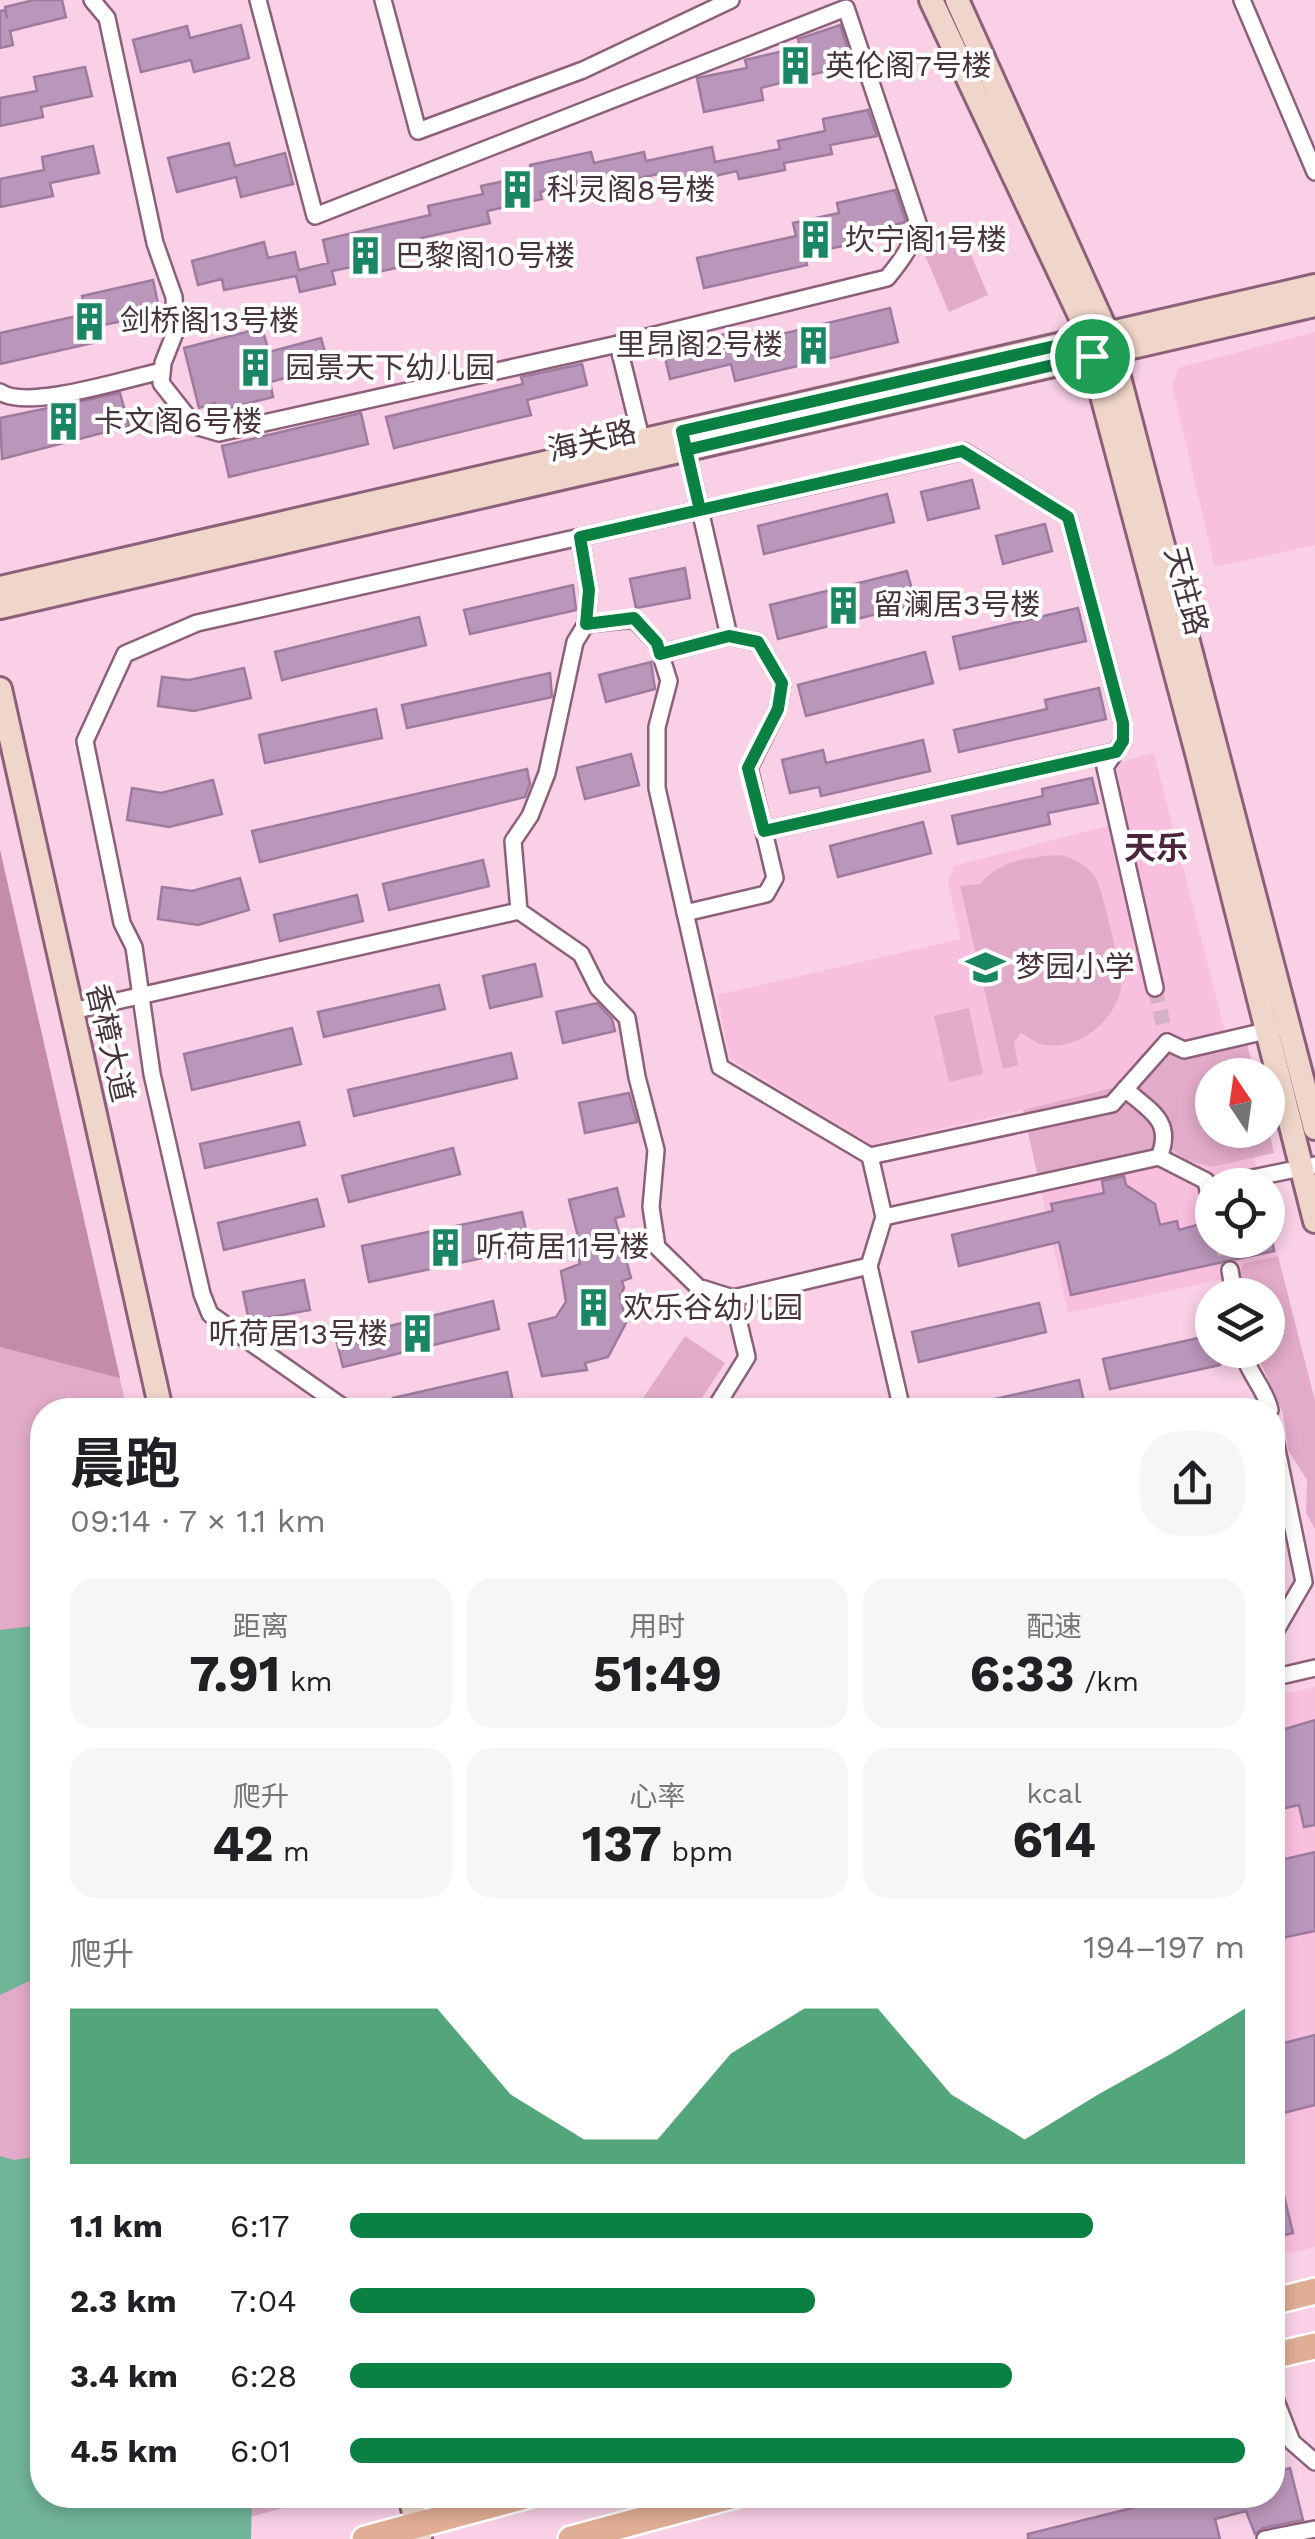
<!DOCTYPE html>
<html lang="zh">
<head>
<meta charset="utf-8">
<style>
  body { margin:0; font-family:"Work Sans","Noto Sans SC",sans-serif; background:#f6f6f6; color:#202124; height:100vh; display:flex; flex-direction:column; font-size:38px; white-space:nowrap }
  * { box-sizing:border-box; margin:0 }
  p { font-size:32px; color:#757577 }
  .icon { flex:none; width:55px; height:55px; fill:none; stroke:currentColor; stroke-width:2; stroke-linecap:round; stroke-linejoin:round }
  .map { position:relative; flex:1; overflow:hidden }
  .drawer { position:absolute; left:30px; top:1398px; width:1255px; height:1110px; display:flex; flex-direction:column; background:#fff; border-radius:40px; box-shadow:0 5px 15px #0003 }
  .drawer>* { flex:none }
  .needle { width:65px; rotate:347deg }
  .controls { position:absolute; left:1195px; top:1058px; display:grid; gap:20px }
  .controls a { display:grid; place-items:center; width:90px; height:90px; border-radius:50%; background:#fff; box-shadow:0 5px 15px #0003; font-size:50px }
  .pin { position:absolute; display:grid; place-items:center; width:85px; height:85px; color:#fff; margin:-42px; border:5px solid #fff; border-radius:50%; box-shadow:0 2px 10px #0007 }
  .round { display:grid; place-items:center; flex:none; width:105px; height:105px; border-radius:40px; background:#f6f6f6 }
  .overview { display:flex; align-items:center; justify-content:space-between; height:170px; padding:0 40px }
  h1 { font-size:55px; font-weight:700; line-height:75px }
  .figures { display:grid; grid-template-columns:repeat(3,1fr); gap:15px; height:170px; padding:10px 40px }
  .figures div { display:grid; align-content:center; border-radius:25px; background:#f6f6f6; text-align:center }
  .figures b { font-size:50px; font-weight:700 }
  .figures small { font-size:28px; font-weight:400 }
  .figures p { font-size:28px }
  .chart { height:280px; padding:20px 40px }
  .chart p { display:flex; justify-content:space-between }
  .chart svg { width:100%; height:180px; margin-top:10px; fill:#0b8043; opacity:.7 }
  ul { padding:0 40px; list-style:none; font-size:32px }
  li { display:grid; grid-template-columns:160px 120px 1fr; align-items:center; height:75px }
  li i { height:25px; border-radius:12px; background:#0b8043 }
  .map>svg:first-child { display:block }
  .built { fill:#f9bfde }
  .green { fill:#e2abc9 }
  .forest { fill:#c58bab }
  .water { fill:#71b599 }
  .building { fill:#ba96bb; stroke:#9d7a9e; stroke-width:2.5 }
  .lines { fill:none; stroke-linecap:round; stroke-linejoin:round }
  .street-tunnel { stroke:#d6b1c4; stroke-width:15; stroke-dasharray:15 8; stroke-linecap:butt }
  .street-casing { stroke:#8d6079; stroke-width:20 }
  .secondary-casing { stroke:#8d6079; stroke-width:28 }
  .primary-casing { stroke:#fff; stroke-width:30 }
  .street { stroke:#fff; stroke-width:15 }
  .secondary { stroke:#f0d6ca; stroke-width:22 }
  .primary { stroke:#e0ad95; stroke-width:25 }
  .route-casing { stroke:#fff; stroke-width:20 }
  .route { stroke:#0b8043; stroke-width:12 }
  .labels { text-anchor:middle; stroke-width:8; stroke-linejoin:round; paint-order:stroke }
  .poi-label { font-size:30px; fill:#48343f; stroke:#fefefe; text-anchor:start }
  .street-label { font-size:30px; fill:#48343f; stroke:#fefefe }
  .neighbourhood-label { font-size:32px; font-weight:bold; fill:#4c253c; stroke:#fefefe }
</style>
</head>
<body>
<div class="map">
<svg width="1315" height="2539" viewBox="0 0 1315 2539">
  <rect width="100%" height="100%" fill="#f9d0e5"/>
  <g class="built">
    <path d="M 1315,332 L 1315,545 L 1215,567 L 1172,385 L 1178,368 Z"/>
    <path d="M 1154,753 L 1226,1036 L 1141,1055 L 1122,1081 L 1108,1090 L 872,1145 L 730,1059 L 717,995 L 961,939 L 948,884 L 954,866 L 1111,825 L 1097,768 Z"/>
    <path d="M 1170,1148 L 1187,1160 L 1212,1167 L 1254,1157 L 1261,1185 L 1212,1185 L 1212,1240 L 1268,1240 L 1268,1213 L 1278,1256 L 1243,1264 L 1237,1276 L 1068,1313 L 1038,1177 Z"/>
    <path d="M 1315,1687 L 1315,2247 L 1273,2257 L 1272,1697 Z"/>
  </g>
  <g class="green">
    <path d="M 958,224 L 988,295 L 949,312 L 919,241 Z"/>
    <path d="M 0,850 L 127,1410 L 42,1410 L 42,2495 L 330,2495 L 170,2539 L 0,2539 Z"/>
    <path d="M 1061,855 C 1075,859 1091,867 1097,881 C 1103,894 1123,975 1121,987 C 1116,1021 1076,1053 1041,1044 C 1035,1043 1027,1036 1021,1033 L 1014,1042 L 1018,1065 L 1003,1069 L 960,886 L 980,884 C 1001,859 1030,857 1061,855 Z"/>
    <path d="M 969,1008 L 983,1074 L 949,1082 L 934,1016 Z"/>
    <path d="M 1226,1036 L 1246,1040 L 1255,1075 L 1212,1075 L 1212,1130 L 1268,1130 L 1268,1126 L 1274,1153 L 1212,1167 L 1187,1160 L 1170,1148 L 1038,1177 L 1023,1110 L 1116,1087 L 1141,1055 Z"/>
    <path d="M 1278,1256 L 1315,1401 L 1315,1529 L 1306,1513 L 1307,1480 L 1288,1450 L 1283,1413 L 1255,1350 L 1268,1350 L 1268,1295 L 1242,1295 L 1237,1276 L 1243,1264 Z"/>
    <path d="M 685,1336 L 725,1363 L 694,1410 L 635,1410 Z"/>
  </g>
  <path class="forest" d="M 0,850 L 120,1378 L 0,1347 Z"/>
  <g class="water">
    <path d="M 42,1625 L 42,1975 L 0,1995 L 0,1630 Z"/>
    <path d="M 0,2156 L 14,2160 L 42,2156 L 42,2495 L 252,2495 L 251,2539 L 0,2539 Z"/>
  </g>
  <g class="building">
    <path d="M 34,0 L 62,0 L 66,17 L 10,31 L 13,45 L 0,48 L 0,11 L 5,10 L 7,18 L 5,7 Z"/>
    <path d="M 241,25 L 249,58 L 194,72 L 191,60 L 141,72 L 133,40 L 187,26 L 190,38 Z"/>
    <path d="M 840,25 L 853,64 L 761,88 L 763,100 L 704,112 L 697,78 L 747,68 L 745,60 L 800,47 L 798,39 Z"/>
    <path d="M 85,67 L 92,96 L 41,107 L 43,117 L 0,126 L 0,98 L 37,91 L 34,77 Z"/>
    <path d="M 868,110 L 877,136 L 830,145 L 832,154 L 784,163 L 785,170 L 739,179 L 737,171 L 661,188 L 658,174 L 603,186 L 602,179 L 540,192 L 542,199 L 487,211 L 490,223 L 421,238 L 422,244 L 401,249 L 405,266 L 373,273 L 371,263 L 332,271 L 335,284 L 300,292 L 296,276 L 224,290 L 222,279 L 198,285 L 192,261 L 264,242 L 268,258 L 295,252 L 299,270 L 328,263 L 323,240 L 430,215 L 428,206 L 483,194 L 481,186 L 532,175 L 530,165 L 591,152 L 594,163 L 644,152 L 646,161 L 712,147 L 715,162 L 780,149 L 778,141 L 825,131 L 823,119 Z"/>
    <path d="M 229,143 L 235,166 L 285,153 L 293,184 L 241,197 L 236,177 L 177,192 L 168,158 Z"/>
    <path d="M 93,146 L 99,173 L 50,183 L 53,196 L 0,207 L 0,179 L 44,170 L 42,157 Z"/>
    <path d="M 895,190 L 906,222 L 850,235 L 852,244 L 805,254 L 807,265 L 704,288 L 697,258 L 796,236 L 793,223 L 839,213 L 837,203 Z"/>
    <path d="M 153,280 L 160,313 L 94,327 L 97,342 L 0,364 L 0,333 L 86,314 L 82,296 Z"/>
    <path d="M 890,308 L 898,342 L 735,381 L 731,364 L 670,379 L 663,349 L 725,334 L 728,347 Z"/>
    <path d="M 262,328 L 269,352 L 321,338 L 327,359 L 313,377 L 294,382 L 293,376 L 270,382 L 273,397 L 217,411 L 215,403 L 199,408 L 184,348 Z"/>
    <path d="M 582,364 L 587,385 L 527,400 L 531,415 L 394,448 L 386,417 L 523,384 L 521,377 Z"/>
    <path d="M 120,393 L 129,426 L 2,459 L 0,418 Z"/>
    <path d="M 361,413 L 368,444 L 229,477 L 222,446 Z"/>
    <path d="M 972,480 L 979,508 L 928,520 L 921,492 Z"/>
    <path d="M 887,494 L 894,522 L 764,554 L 758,526 Z"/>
    <path d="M 1045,524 L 1052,551 L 1003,564 L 996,536 Z"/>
    <path d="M 685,568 L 690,598 L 636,608 L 630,579 Z"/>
    <path d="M 907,571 L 916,604 L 778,639 L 770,605 Z"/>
    <path d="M 573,585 L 576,610 L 470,634 L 464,610 Z"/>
    <path d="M 1078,608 L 1086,641 L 960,669 L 953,637 Z"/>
    <path d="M 419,617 L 426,645 L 282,680 L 275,652 Z"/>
    <path d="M 925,652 L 933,683 L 806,716 L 798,685 Z"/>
    <path d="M 651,662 L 655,689 L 606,702 L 599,675 Z"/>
    <path d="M 244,668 L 251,698 L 194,711 L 158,706 L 162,677 L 189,680 Z"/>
    <path d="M 550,673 L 552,697 L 407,728 L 402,705 Z"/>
    <path d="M 1099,688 L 1106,719 L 959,752 L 954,730 L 1047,709 L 1045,700 Z"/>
    <path d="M 376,709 L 382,738 L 265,763 L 259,735 Z"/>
    <path d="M 923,740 L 930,771 L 821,796 L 819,787 L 790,793 L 782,760 L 823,750 L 826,763 Z"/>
    <path d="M 631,754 L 639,785 L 585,799 L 577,768 Z"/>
    <path d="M 527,769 L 530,784 L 525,797 L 260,862 L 252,831 Z"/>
    <path d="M 1092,778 L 1098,803 L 1048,813 L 1050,824 L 958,844 L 952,816 L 1043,796 L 1042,789 Z"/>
    <path d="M 213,780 L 222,814 L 169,827 L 127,820 L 132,788 L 161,793 Z"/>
    <path d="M 923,822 L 931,853 L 838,877 L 830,846 Z"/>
    <path d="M 483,860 L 489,886 L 389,910 L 383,884 Z"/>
    <path d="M 240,878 L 249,910 L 198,925 L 158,919 L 162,887 L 192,891 Z"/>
    <path d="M 357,895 L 363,921 L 280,941 L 274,915 Z"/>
    <path d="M 535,964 L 542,996 L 490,1008 L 483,976 Z"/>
    <path d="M 439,985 L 445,1009 L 324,1037 L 318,1012 Z"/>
    <path d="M 597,1003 L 612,1019 L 615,1031 L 563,1043 L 556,1012 Z"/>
    <path d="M 292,1028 L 301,1064 L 192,1090 L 184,1054 Z"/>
    <path d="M 511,1053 L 517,1078 L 354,1116 L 348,1090 Z"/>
    <path d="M 629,1093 L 637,1122 L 585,1133 L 579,1103 Z"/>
    <path d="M 299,1122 L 305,1145 L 205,1168 L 200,1144 Z"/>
    <path d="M 453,1148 L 460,1174 L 349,1202 L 342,1176 Z"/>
    <path d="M 1124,1176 L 1126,1185 L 1155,1204 L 1160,1225 L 1177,1221 L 1179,1230 L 1212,1221 L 1212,1240 L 1272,1240 L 1274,1251 L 1071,1295 L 1059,1242 L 959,1266 L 952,1235 L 1053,1211 L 1051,1204 L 1104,1193 L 1102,1181 Z"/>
    <path d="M 617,1188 L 624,1216 L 615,1218 L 631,1278 L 622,1281 L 624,1288 L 620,1296 L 626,1323 L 608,1357 L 585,1363 L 587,1370 L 542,1376 L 529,1324 L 556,1317 L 566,1302 L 561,1271 L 580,1264 L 577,1250 L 581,1249 L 569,1200 Z"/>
    <path d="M 317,1199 L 324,1226 L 224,1250 L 218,1223 Z"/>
    <path d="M 522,1212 L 530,1248 L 369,1282 L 362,1246 Z"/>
    <path d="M 304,1280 L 310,1310 L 249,1321 L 243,1292 Z"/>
    <path d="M 493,1301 L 499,1329 L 343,1367 L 336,1339 Z"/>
    <path d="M 1039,1303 L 1046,1332 L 919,1362 L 912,1332 Z"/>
    <path d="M 1212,1335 L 1212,1350 L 1217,1350 L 1220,1365 L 1110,1389 L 1103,1359 Z"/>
    <path d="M 507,1372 L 513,1402 L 477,1410 L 396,1410 L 393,1398 Z"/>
    <path d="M 1079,1380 L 1086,1410 L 968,1410 L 968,1405 Z"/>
    <path d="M 1315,1720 L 1315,1825 L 1304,1827 L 1299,1805 L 1272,1811 L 1272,1733 Z"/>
    <path d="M 1315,1852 L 1315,1931 L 1272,1940 L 1272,1862 Z"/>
    <path d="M 1315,2035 L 1315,2105 L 1272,2116 L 1272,2046 Z"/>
    <path d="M 1277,2167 L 1293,2233 L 1272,2238 L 1272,2168 Z"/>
    <path d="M 1290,2468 L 1303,2520 L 1263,2528 L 1255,2534 L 1246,2511 L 1215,2519 L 1220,2539 L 1028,2539 L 1028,2534 L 1184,2495 L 1272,2495 L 1272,2473 Z"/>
  </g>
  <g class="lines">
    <g class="street-tunnel">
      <path d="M 1155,988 L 1163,1024"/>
      <path d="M 1221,1240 L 1230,1270"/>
    </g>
    <defs>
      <g id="street">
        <path d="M 92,0 L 107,18 L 155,243 L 174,297 L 176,330 L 163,363 L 161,383 L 195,426 L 219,433 L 618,344 L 887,278 C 902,260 912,246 918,223 L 846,8 L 315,216 L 258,0"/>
        <path d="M 383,0 L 418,131 L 583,70 L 731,0"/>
        <path d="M 1242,0 L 1315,172"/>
        <path d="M 618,344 L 643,446"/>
        <path d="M 0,392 C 28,411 128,378 162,371"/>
        <path d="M 684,440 L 729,636"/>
        <path d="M 580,537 L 589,590 L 586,624"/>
        <path d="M 660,654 L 729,636 L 758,642 L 782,683 L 778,709 L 749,768 L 775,878 L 766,894 L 685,913"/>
        <path d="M 764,831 L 1115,752"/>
        <path d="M 72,1011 L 519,911 L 581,954 L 598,988 L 627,1018 L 637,1077 L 656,1150 L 651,1207 L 657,1247 L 698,1287 L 733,1298 L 869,1266 L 884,1217 L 870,1156 L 720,1067 L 657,788 L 657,727 L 669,681 L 657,643 L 634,619 L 586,624 L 575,642 L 547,773 L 530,816 L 513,841 L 519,911"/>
        <path d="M 1167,1042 L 1184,1050 L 1274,1029"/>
        <path d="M 1125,1089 C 1150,1111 1174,1121 1159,1157"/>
        <path d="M 870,1156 L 1112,1104 L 1167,1042"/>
        <path d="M 1219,1185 L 1315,1165"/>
        <path d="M 884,1217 L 1159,1157 L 1206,1181 L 1212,1210"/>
        <path d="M 869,1266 L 902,1410"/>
        <path d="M 1230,1270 L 1234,1295"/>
        <path d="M 1243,1350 C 1247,1373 1265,1387 1270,1410"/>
        <path d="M 347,1410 L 210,1314 L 202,1294 L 152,1074 L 134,947 L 122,923 L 85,741 L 125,654 L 197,623 L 963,451 L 1068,517 L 1123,723 L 1123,741 L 1105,767 L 1155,988"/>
        <path d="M 714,1410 L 747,1357 L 733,1298"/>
        <path d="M 1272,1425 L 1304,1582 L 1272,1637"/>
        <path d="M 1272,1678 L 1315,1668"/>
        <path d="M 1272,2391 L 1292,2442 L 1315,2462"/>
        <path d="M 1265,2539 L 1315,2529"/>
      </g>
      <g id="secondary">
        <path d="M 931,0 L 1082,320 L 1198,757 L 1315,1221"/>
        <path d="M 957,0 L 1108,335 L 1315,1128"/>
        <path d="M 0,588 L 1315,286"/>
        <path d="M 0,607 L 1315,305"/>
        <path d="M 0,689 L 161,1410"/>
        <path d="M 410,2495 L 420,2539"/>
      </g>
      <g id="primary">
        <path d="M 1272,2302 L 1315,2291"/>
        <path d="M 1272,2356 L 1315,2346"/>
        <path d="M 365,2539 L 529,2495"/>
        <path d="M 571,2539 L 735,2495"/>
      </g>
    </defs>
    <use href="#street" class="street-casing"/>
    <use href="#secondary" class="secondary-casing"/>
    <use href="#primary" class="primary-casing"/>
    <use href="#street" class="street"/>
    <use href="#secondary" class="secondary"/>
    <use href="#primary" class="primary"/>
  </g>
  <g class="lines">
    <defs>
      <path id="route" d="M 1092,356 L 686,450 L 700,510 L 580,537 L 589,590 L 586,624 L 634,618 L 657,643 L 660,654 L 729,636 L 758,642 L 782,683 L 778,709 L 748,768 L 764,831 L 1116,752 L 1123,741 L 1123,723 L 1068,517 L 962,451 L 700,510 L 682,431 L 1108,334 L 1112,352 L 1092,356"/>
    </defs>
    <use href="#route" class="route-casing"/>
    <use href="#route" class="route"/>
  </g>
  <defs>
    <symbol id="building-bare" viewBox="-9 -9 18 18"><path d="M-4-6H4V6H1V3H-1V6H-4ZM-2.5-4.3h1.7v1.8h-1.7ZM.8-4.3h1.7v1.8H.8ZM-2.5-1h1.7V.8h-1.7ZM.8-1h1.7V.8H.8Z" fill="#1a8663" stroke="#fefefe" stroke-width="2.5" paint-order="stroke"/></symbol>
    <symbol id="school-bare" viewBox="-9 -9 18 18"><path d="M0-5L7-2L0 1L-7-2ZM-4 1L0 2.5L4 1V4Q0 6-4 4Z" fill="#1a8663" stroke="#fefefe" stroke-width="2.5" paint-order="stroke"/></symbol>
  </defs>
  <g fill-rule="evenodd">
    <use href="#building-bare" x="768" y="38" width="55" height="55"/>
    <use href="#building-bare" x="490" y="162" width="55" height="55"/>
    <use href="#building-bare" x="788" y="212" width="55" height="55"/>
    <use href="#building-bare" x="338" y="228" width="55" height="55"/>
    <use href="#building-bare" x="62" y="294" width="55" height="55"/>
    <use href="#building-bare" x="786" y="318" width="55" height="55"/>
    <use href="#building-bare" x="228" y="340" width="55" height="55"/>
    <use href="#building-bare" x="36" y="394" width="55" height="55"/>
    <use href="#building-bare" x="816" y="578" width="55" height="55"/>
    <use href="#school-bare" x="958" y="940" width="55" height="55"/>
    <use href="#building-bare" x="418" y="1220" width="55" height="55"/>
    <use href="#building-bare" x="566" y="1280" width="55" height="55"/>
    <use href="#building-bare" x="390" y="1306" width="55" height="55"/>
  </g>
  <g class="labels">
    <g class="poi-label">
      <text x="825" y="76">英伦阁7号楼</text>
      <text x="547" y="200">科灵阁8号楼</text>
      <text x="845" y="250">坎宁阁1号楼</text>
      <text x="395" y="266">巴黎阁10号楼</text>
      <text x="120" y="331">剑桥阁13号楼</text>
      <text x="783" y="355" text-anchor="end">里昂阁2号楼</text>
      <text x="285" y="378">园景天下幼儿园</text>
      <text x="94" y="432">卡文阁6号楼</text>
      <text x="873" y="615">留澜居3号楼</text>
      <text x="1015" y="977">梦园小学</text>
      <text x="476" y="1257">听荷居11号楼</text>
      <text x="623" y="1318">欢乐谷幼儿园</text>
      <text x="388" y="1344" text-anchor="end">听荷居13号楼</text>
    </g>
    <g class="street-label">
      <text transform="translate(592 441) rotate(-13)" y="10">海关路</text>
      <text transform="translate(1186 591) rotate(75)" y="10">天柱路</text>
      <text transform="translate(110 1043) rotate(77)" y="10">香樟大道</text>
    </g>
    <g class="neighbourhood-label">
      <text x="1156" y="859">天乐</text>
    </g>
  </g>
</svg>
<div class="controls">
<a><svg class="needle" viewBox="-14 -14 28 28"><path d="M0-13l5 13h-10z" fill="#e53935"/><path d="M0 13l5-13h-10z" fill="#757577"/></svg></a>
<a><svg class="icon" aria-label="locate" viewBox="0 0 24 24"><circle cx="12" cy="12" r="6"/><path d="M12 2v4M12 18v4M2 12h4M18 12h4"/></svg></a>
<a><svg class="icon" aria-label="layers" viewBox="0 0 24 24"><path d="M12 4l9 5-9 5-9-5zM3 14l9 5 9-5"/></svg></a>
</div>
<div class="pin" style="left:1092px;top:356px;background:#1e9e55"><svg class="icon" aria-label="arrive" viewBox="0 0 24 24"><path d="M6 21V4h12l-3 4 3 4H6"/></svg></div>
<section class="drawer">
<div class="overview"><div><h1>晨跑</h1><p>09:14 · 7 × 1.1 km</p></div><a class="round"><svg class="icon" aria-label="share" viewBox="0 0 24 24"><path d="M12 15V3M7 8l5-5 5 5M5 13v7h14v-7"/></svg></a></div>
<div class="figures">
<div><p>距离</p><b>7.91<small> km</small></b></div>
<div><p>用时</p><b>51:49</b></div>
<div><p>配速</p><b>6:33<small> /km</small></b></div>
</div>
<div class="figures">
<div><p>爬升</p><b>42<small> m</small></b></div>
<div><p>心率</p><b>137<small> bpm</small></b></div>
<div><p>kcal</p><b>614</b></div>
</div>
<div class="chart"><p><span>爬升</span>194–197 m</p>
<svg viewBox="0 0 160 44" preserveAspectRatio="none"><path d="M0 44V6L10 6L20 6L30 6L40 6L50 6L60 27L70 38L80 38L90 17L100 6L110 6L120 27L130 38L140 27L150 17L160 6V44z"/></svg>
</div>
<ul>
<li><b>1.1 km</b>6:17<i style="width:83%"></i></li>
<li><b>2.3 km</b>7:04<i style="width:52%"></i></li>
<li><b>3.4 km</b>6:28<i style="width:74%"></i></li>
<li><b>4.5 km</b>6:01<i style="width:100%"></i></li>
</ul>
</section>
</div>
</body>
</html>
